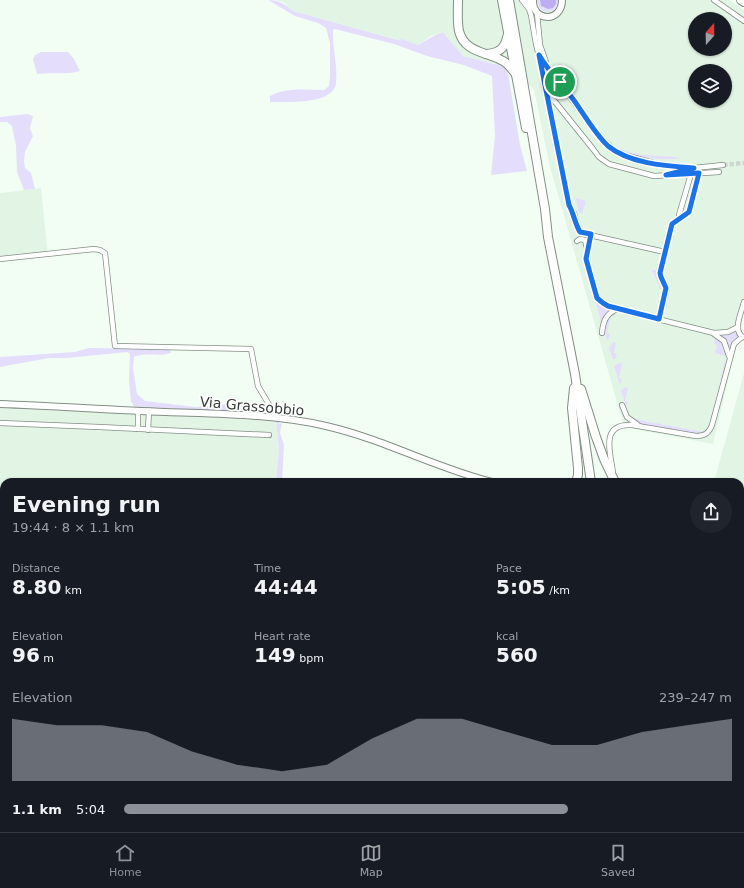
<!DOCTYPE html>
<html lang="en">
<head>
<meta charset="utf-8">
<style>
  body { margin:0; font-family:"DejaVu Sans",sans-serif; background:#20242c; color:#f1f3f6; height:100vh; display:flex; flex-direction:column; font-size:15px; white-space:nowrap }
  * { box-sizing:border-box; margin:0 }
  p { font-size:13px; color:#9ea1a6 }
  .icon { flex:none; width:22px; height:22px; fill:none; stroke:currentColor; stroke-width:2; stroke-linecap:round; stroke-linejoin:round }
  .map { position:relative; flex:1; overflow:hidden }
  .details { position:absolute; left:0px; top:478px; width:744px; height:354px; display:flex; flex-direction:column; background:#171b24; border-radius:12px 12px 0 0; box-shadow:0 1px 3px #0004 }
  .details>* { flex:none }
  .needle { width:26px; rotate:20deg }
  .controls { position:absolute; left:688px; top:12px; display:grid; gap:8px }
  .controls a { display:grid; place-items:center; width:44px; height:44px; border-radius:50%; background:#171b24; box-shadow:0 1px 3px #0004; font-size:20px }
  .pin { position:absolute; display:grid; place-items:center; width:34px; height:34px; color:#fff; margin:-17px; border:2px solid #fff; border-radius:50%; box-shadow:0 1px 4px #0007 }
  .round { display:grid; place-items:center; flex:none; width:42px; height:42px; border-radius:21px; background:#20242c }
  .head { display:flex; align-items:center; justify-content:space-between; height:68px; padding:0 12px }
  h1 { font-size:22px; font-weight:700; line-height:30px }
  .stats { display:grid; grid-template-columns:repeat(3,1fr); gap:6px; height:68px; padding:4px 12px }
  .stats div { display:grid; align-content:center }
  .stats b { font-size:20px; font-weight:700 }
  .stats small { font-size:11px; font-weight:400 }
  .stats p { font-size:11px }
  .chart { height:112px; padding:8px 12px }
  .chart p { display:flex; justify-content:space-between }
  .chart svg { width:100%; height:72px; margin-top:4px; fill:#8c9099; opacity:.7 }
  ul { padding:0 12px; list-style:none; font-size:13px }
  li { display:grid; grid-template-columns:64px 48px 1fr; align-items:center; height:30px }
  li i { height:10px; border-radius:5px; background:#8c9099 }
  .tabs { display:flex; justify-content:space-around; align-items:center; height:56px; border-top:1px solid #363941; background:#171b24; font-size:11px; color:#9ea1a6 }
  .tabs a { display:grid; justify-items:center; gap:2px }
  .tabs .selected { color:#8c9099 }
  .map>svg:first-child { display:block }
  .built { fill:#e2f5e5; fill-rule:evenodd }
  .green { fill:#e4defc }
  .water { fill:#beadf3 }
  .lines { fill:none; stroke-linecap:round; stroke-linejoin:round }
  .stream { stroke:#beadf3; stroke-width:1.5 }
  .street-tunnel { stroke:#cdd7ce; stroke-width:4.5; stroke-dasharray:4.5 2; stroke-linecap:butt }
  .street-casing { stroke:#838e85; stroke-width:6 }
  .secondary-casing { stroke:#838e85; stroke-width:8 }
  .highway-casing { stroke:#838e85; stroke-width:10 }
  .street { stroke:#fff; stroke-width:4.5 }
  .secondary { stroke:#fff; stroke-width:6 }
  .highway { stroke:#fff; stroke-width:8 }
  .route-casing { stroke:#fff; stroke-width:8 }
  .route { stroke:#1a73e8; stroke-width:5 }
  .labels { text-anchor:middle; stroke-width:3.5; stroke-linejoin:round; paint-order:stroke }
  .street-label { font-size:14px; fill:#373c38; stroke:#fff }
</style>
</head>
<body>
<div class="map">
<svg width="744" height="832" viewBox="0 0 744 832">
  <rect width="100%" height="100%" fill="#f2fef4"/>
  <g class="built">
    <path d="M 275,0 L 729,0 L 744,10 L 744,312 L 713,444 L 624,427 L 549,163 L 534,89 L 507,67 L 463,56 L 443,32 L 431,36 L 418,45 L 402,39 L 399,40 L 293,11 L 283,2 ZM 695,19 L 725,19 L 725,49 L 695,49 ZM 695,71 L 725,71 L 725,101 L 695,101 Z"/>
    <path d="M 41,188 L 48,256 L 0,261 L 0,193 Z"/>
    <path d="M 744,373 L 744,530 L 740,529 L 740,482 L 714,482 Z"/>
    <path d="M 0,405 L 276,420 L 279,450 L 276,482 L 4,482 L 4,603 L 1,608 L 4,652 L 4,828 L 11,828 L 11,832 L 0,831 Z"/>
  </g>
  <g class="green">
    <path d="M 268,0 C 279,0 285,4 293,11 L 398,40 L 402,39 L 418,45 C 427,40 434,35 443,32 L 463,56 L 507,67 L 520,145 L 527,171 L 491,175 L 495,136 L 492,76 L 464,65 L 427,56 L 394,44 L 335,29 L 333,30 C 332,47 338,65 336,83 C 334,105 286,102 270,102 L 270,96 C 287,87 305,90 324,90 L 329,86 L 330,76 L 330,43 L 326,28 L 318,23 L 295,16 Z"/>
    <path d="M 537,0 L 540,0 L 541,6 L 545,9 L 556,1 L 556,0 L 559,0 C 558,11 547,15 539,8 Z"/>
    <path d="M 41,52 L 68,52 L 74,59 L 80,71 C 66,75 51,72 37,74 L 33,59 L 35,55 Z"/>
    <path d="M 27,114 L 33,116 L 30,128 L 33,136 L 25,152 L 24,162 L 25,168 L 31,173 L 35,189 L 24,190 L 17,172 L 16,146 L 12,126 L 7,122 L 0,122 L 0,117 Z"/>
    <path d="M 612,144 C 633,159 658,154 681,158 C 663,162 627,157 612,144 Z"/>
    <path d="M 572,197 L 586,201 L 582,214 L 579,213 L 576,199 Z"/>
    <path d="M 658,262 L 660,263 L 658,276 L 664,287 L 657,315 L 656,316 L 653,314 L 657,315 L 663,290 L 659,288 L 659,285 L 652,271 L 652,270 L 656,270 Z"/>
    <path d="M 594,297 L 599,304 L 611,310 L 604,316 L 601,321 Z"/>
    <path d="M 615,313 L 615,316 L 611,315 L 607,333 L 610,334 L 608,341 C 603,331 603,317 615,313 Z"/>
    <path d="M 734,331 L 738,337 L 733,341 L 730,351 L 727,343 L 720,335 L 725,335 Z"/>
    <path d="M 709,335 C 733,342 726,362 721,380 L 720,380 L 726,356 L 715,353 L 717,345 L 714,344 L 715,338 Z"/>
    <path d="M 613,342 L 616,343 L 614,353 L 617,354 L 616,358 L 613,360 L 609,348 Z"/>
    <path d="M 89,348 L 170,349 L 171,353 C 159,357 146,352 134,357 L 133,368 L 137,394 L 145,401 L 195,407 L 231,404 L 233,408 L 222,411 L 135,407 L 131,402 L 129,380 L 130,354 L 127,352 L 67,358 L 49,358 L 0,367 L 0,357 L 75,352 Z"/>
    <path d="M 620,363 L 626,364 L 622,364 L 619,378 L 622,379 L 620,385 L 614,366 Z"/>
    <path d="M 624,387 L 628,388 L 625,401 L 628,402 L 626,406 L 621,391 Z"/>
    <path d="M 628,415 L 639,420 L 704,432 L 696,434 L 642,424 L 635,422 Z"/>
    <path d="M 276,420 L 280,424 L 282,423 L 280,433 L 284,445 L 282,482 L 276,482 L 279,450 Z"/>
  </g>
  <path class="water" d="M 540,0 L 556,0 L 556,4 L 553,8 L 548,9 L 541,6 Z"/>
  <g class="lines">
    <g class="stream">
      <path d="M 740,552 L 744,553"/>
      <path d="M 389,832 L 390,828"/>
    </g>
    <path class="street-tunnel" d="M 723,165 L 744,163"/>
    <defs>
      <g id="street">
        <path d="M 522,0 L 529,9 L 531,15 L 536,44 L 542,68 L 569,205 L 574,213 L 578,230 L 580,232 L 585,234 L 665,252"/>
        <path d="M 714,0 L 744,21"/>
        <path d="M 537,13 L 540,45 L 546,62"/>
        <path d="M 542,60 L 600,137 L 615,151 L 628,156 L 657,164 L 694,168"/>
        <path d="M 548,93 L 593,149 L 599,157 L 609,164 L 654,176 L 719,172"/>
        <path d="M 671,173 L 694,168 L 723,165"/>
        <path d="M 680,219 L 679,215 L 691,174"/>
        <path d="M 591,234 L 586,256 L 595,293 C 599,303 607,306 617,309 L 714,333 L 728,332 L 738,327"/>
        <path d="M 577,241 L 580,239 L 585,240 L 587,248"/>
        <path d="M 0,259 L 94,249 L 100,250 L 105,253 L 115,346 L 251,349 L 258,386 L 277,418"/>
        <path d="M 659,319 L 667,288 L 661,277 L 660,273 L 672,224 L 689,212 L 699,173"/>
        <path d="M 602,333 C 603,321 606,314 617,309"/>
        <path d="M 714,334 L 724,341 L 729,356"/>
        <path d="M 743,337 C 732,331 742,311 744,302"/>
        <path d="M 622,405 L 627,417 L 638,425"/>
        <path d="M 0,423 L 99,427 L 269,435"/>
        <path d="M 138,429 L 138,411"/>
        <path d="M 148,430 L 149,411"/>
        <path d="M 613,472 C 610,452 600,423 632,425 L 696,436 C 705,436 709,433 712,425 L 734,344 L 742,337"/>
        <path d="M 0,503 L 4,511"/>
        <path d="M 0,604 L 4,598"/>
        <path d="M 222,828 L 225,832"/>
        <path d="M 317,832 L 318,828"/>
      </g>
      <g id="secondary">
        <path d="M 525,0 L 533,6"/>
        <path d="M 533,0 C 532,22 562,23 562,0"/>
        <path d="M 0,404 C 55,406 111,410 166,412 C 219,414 274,414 326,426 C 383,439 436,468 492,482"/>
        <path d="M 740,543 L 744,544"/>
      </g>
      <g id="highway">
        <path d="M 458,0 C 458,10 457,21 459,31 C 464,52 486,52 501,60 C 507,62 511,68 515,73"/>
        <path d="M 502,0 L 526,128"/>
        <path d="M 509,0 L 545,209 L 548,237 L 575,374 L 591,482"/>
        <path d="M 741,0 L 744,2"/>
        <path d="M 486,54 C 498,53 505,49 507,37"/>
        <path d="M 574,388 L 572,408 L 578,468 L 578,475 L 576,482"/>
        <path d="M 581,389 L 596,437 L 604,459 L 615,482"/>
        <path d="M 718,828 L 720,832"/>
      </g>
    </defs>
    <use href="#street" class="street-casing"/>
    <use href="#secondary" class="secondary-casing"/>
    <use href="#highway" class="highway-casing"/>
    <use href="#street" class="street"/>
    <use href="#secondary" class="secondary"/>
    <use href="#highway" class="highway"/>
  </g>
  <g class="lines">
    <defs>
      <path id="route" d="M 539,55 C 548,71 562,84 573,99 C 584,114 594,133 608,146 C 630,164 667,166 694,168 L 666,175 L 699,173 L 689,212 L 672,224 L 660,273 L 661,277 L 666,288 L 659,319 L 608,306 L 603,303 L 597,298 L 586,259 L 591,234 L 580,232 C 575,224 574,214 569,205 Z"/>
    </defs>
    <use href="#route" class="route-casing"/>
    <use href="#route" class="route"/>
  </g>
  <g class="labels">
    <g class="street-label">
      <text transform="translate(252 406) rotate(5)" y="5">Via Grassobbio</text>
    </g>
  </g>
</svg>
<div class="controls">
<a><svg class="needle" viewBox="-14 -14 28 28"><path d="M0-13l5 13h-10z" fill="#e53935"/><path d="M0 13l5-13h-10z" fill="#9ea1a6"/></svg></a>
<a><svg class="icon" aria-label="layers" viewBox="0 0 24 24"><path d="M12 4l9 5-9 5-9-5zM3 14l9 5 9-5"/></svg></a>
</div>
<div class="pin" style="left:560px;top:82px;background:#1e9e55"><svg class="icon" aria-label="arrive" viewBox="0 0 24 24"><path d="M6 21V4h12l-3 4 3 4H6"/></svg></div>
<section class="details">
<div class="head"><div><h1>Evening run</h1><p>19:44 · 8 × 1.1 km</p></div><a class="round"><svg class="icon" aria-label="share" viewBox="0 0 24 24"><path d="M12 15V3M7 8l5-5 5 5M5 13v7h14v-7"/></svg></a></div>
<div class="stats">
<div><p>Distance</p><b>8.80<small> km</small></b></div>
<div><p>Time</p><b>44:44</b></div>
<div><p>Pace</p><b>5:05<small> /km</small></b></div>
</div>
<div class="stats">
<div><p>Elevation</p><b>96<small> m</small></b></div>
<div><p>Heart rate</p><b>149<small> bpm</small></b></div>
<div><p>kcal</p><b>560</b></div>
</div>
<div class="chart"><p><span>Elevation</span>239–247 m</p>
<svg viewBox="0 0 160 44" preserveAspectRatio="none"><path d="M0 44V6L10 10L20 10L30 14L40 26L50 34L60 38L70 34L80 18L90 6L100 6L110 14L120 22L130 22L140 14L150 10L160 6V44z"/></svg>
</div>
<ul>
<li><b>1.1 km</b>5:04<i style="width:73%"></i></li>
</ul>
</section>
</div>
<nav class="tabs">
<a class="selected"><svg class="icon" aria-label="home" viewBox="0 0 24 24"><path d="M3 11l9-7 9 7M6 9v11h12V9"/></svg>Home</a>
<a><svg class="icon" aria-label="map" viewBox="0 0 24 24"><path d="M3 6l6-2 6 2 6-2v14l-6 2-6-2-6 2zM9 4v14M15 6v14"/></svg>Map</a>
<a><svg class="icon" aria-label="saved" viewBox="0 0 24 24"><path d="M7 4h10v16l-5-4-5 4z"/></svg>Saved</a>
</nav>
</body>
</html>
